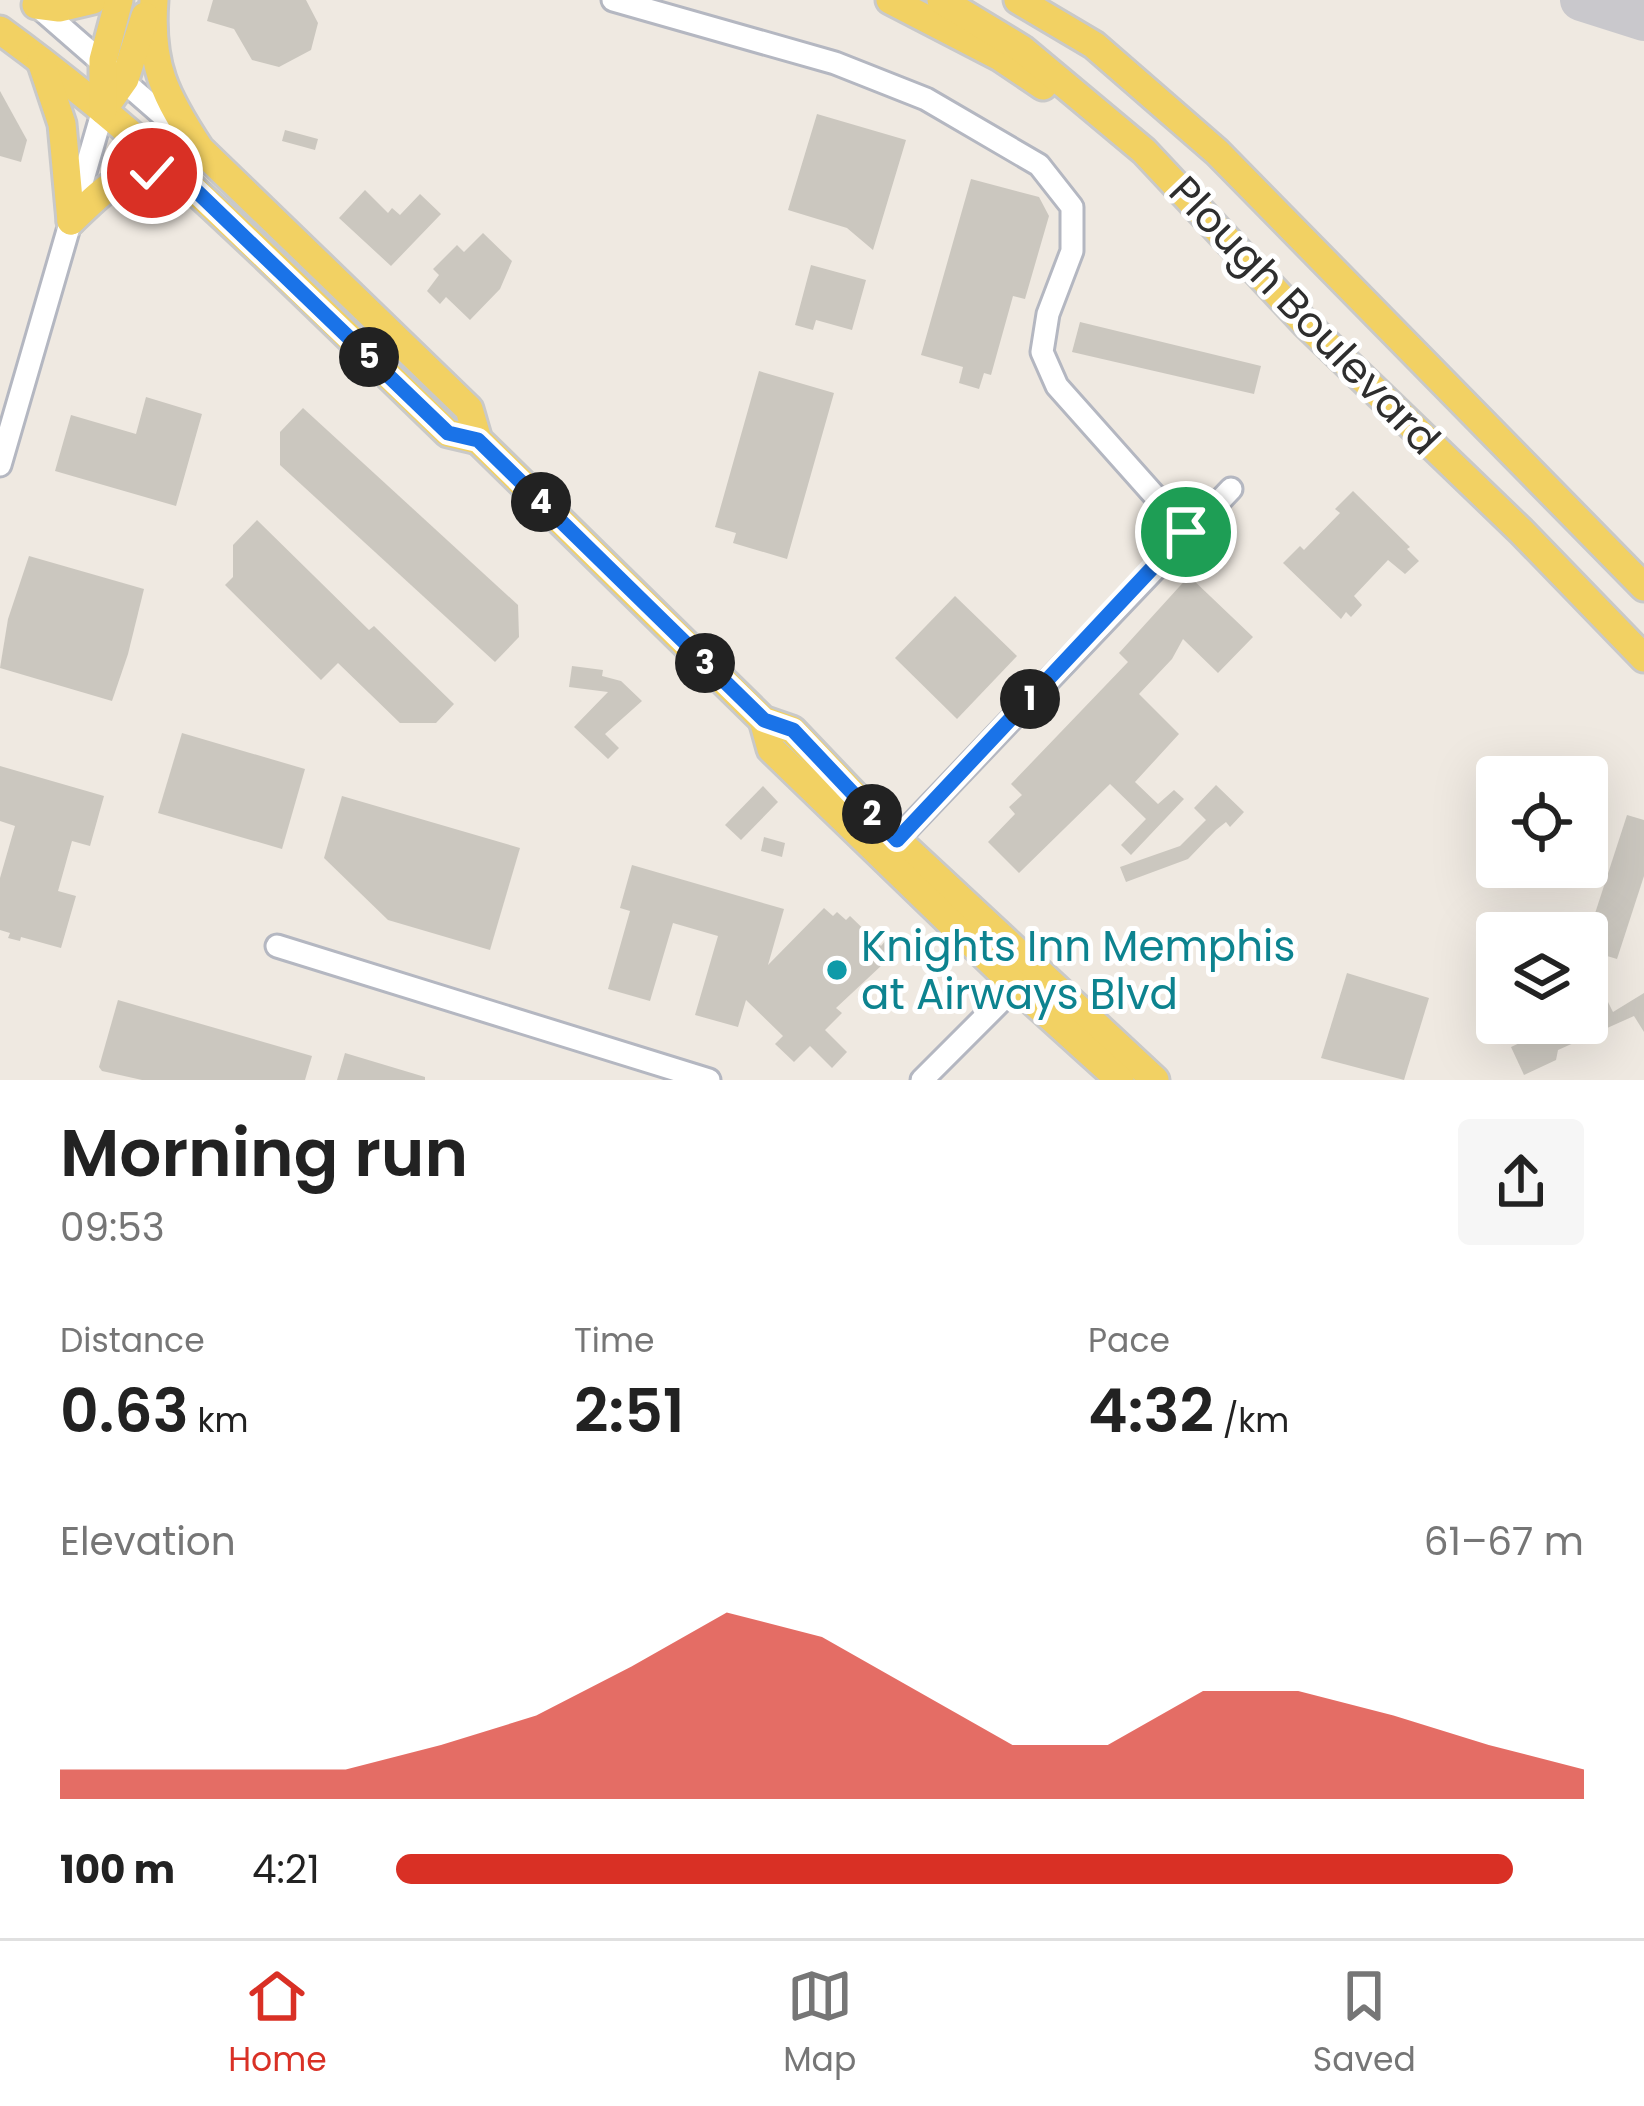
<!DOCTYPE html>
<html lang="en">
<head>
<meta charset="utf-8">
<style>
  body { margin:0; font-family:Poppins,sans-serif; background:#f6f6f6; color:#222; height:100vh; display:flex; flex-direction:column; font-size:45px; white-space:nowrap }
  * { box-sizing:border-box; margin:0 }
  p { font-size:39px; color:#767676 }
  .icon { flex:none; width:66px; height:66px; fill:none; stroke:currentColor; stroke-width:2; stroke-linecap:round; stroke-linejoin:round }
  .map { position:relative; height:1080px; overflow:hidden }
  .panel { display:flex; flex-direction:column; background:#fff; flex:1 }
  .panel>* { flex:none }
  .tools { position:absolute; left:1476px; top:756px; display:grid; gap:24px }
  .tools a { display:grid; place-items:center; width:132px; height:132px; border-radius:12px; background:#fff; box-shadow:0 12px 48px #0002; font-size:60px }
  .pin { position:absolute; display:grid; place-items:center; width:102px; height:102px; color:#fff; margin:-51px; border:6px solid #fff; border-radius:50%; box-shadow:0 3px 12px #0007 }
  .km { position:absolute; width:60px; height:60px; margin:-30px; border-radius:50%; background:#222; color:#fff; font-size:33px; line-height:60px; text-align:center }
  .round { display:grid; place-items:center; flex:none; width:126px; height:126px; border-radius:12px; background:#f6f6f6 }
  .headline { display:flex; align-items:center; justify-content:space-between; height:204px; padding:0 60px }
  h1 { font-size:66px; font-weight:600; line-height:90px }
  .metrics { display:grid; grid-template-columns:repeat(3,1fr); gap:18px; height:204px; padding:12px 60px }
  .metrics div { display:grid; align-content:center }
  .metrics b { font-size:60px; font-weight:600 }
  .metrics small { font-size:33px; font-weight:400 }
  .metrics p { font-size:33px }
  .chart { height:336px; padding:24px 60px }
  .chart p { display:flex; justify-content:space-between }
  .chart svg { width:100%; height:216px; margin-top:12px; fill:#d93025; opacity:.7 }
  ul { padding:0 60px; list-style:none; font-size:39px }
  li { display:grid; grid-template-columns:192px 144px 1fr; align-items:center; height:90px }
  li i { height:30px; border-radius:15px; background:#d93025 }
  .menu { display:flex; justify-content:space-around; align-items:center; height:168px; border-top:3px solid #e0e0e0; background:#fff; font-size:33px; color:#767676 }
  .menu a { display:grid; justify-items:center; gap:6px }
  .menu .selected { color:#d93025 }
  .map>svg:first-child { display:block }
  .lines { fill:none; stroke-linecap:round; stroke-linejoin:round }
  .taxiway { stroke:#c9c8cc; stroke-width:42 }
  .building { fill:#cbc7bf }
  .minor-casing { stroke:#b4b7c1; stroke-width:27 }
  .major-casing { stroke:#c9c9c9; stroke-width:33 }
  .minor { stroke:#fff; stroke-width:21 }
  .major { stroke:#f2d163; stroke-width:27 }
  .route-casing { stroke:#fff; stroke-width:24 }
  .route { stroke:#1a73e8; stroke-width:15 }
  .culture-dot { fill:#0f9aa8; stroke:#fff; stroke-width:4.5 }
  .labels { text-anchor:middle; stroke-width:10; stroke-linejoin:round; paint-order:stroke }
  .street-label { font-size:42px; fill:#2e2e2e; stroke:#fff }
  .culture-label { font-size:42px; fill:#0d838f; stroke:#fff; text-anchor:start }
</style>
</head>
<body>
<div class="map">
<svg width="1644" height="1080" viewBox="0 0 1644 1080">
  <rect width="100%" height="100%" fill="#efe9e1"/>
  <g class="lines">
    <path class="taxiway" d="M 1581,0 L 1644,20"/>
  </g>
  <g class="building">
    <path d="M 213,0 L 306,0 L 318,23 L 311,50 L 279,67 L 252,60 L 234,29 L 207,21 Z"/>
    <path d="M 0,91 L 27,140 L 21,162 L 0,156 Z"/>
    <path d="M 817,114 L 906,140 L 873,250 L 847,228 L 788,210 Z"/>
    <path d="M 285,130 L 318,139 L 315,150 L 282,141 Z"/>
    <path d="M 971,179 L 1039,197 L 1049,216 L 1025,299 L 1013,296 L 991,375 L 984,373 L 979,389 L 959,383 L 963,367 L 921,355 Z"/>
    <path d="M 365,190 L 388,213 L 392,208 L 400,215 L 420,194 L 441,214 L 391,266 L 339,218 Z"/>
    <path d="M 483,233 L 512,261 L 500,289 L 470,320 L 446,297 L 440,304 L 427,291 L 439,275 L 433,269 L 457,245 L 464,252 Z"/>
    <path d="M 811,265 L 866,280 L 852,330 L 816,320 L 813,330 L 795,325 Z"/>
    <path d="M 1080,322 L 1261,366 L 1254,394 L 1072,352 Z"/>
    <path d="M 759,371 L 834,393 L 787,559 L 733,543 L 736,533 L 715,527 Z"/>
    <path d="M 146,397 L 202,414 L 176,506 L 55,471 L 71,415 L 136,434 Z"/>
    <path d="M 303,408 L 518,605 L 519,637 L 495,662 L 280,465 L 280,432 Z"/>
    <path d="M 1353,491 L 1410,547 L 1407,549 L 1419,561 L 1405,574 L 1388,560 L 1354,596 L 1362,605 L 1351,617 L 1346,612 L 1341,619 L 1283,563 L 1300,546 L 1304,550 L 1340,513 L 1335,509 Z"/>
    <path d="M 257,520 L 369,630 L 374,626 L 454,704 L 436,723 L 400,723 L 338,663 L 321,680 L 225,585 L 233,577 L 233,545 Z"/>
    <path d="M 29,556 L 144,589 L 128,654 L 112,701 L 0,668 L 8,619 Z"/>
    <path d="M 1189,576 L 1253,637 L 1218,673 L 1183,639 L 1172,659 L 1139,694 L 1179,734 L 1135,782 L 1158,804 L 1174,790 L 1184,799 L 1131,855 L 1121,845 L 1146,819 L 1110,784 L 1019,873 L 988,842 L 1015,814 L 1009,807 L 1022,795 L 1011,784 L 1128,662 L 1119,653 Z"/>
    <path d="M 955,596 L 1017,656 L 957,719 L 895,658 Z"/>
    <path d="M 572,666 L 603,670 L 602,676 L 621,681 L 642,701 L 605,734 L 619,748 L 608,759 L 574,727 L 608,692 L 569,687 Z"/>
    <path d="M 182,733 L 305,769 L 282,849 L 158,813 Z"/>
    <path d="M 0,766 L 104,796 L 90,846 L 72,841 L 58,891 L 76,896 L 61,948 L 21,937 L 20,941 L 8,938 L 10,933 L 0,930 L 0,878 L 15,826 L 0,821 Z"/>
    <path d="M 1216,785 L 1244,812 L 1230,827 L 1226,822 L 1216,830 L 1188,859 L 1126,882 L 1120,867 L 1180,846 L 1206,820 L 1194,808 Z"/>
    <path d="M 763,786 L 778,802 L 741,840 L 725,825 Z"/>
    <path d="M 342,796 L 520,848 L 490,950 L 388,920 L 324,858 Z"/>
    <path d="M 1627,815 L 1644,820 L 1644,876 L 1617,959 L 1587,950 L 1587,938 Z"/>
    <path d="M 764,837 L 785,843 L 782,857 L 761,851 Z"/>
    <path d="M 632,865 L 784,909 L 768,965 L 824,908 L 833,916 L 837,912 L 846,920 L 850,916 L 881,946 L 886,940 L 897,951 L 836,1008 L 842,1013 L 825,1030 L 847,1052 L 832,1068 L 810,1046 L 794,1062 L 775,1044 L 783,1036 L 746,1000 L 738,1027 L 695,1015 L 718,936 L 673,923 L 650,1001 L 608,989 L 630,911 L 620,908 Z"/>
    <path d="M 1347,973 L 1429,998 L 1404,1080 L 1321,1058 Z"/>
    <path d="M 1644,993 L 1644,1032 L 1634,1016 L 1558,1050 L 1556,1060 L 1524,1075 L 1511,1047 L 1563,1023 L 1587,1023 L 1587,1012 L 1608,1002 L 1613,1012 Z"/>
    <path d="M 118,1000 L 312,1056 L 305,1080 L 142,1080 L 102,1071 L 99,1067 Z"/>
    <path d="M 345,1053 L 425,1077 L 425,1080 L 337,1080 Z"/>
  </g>
  <g class="lines">
    <defs>
      <g id="minor">
        <path d="M 613,0 L 835,63 L 926,99 L 1039,165 L 1072,207 L 1072,251 L 1048,314 L 1042,352 L 1057,386 L 1187,532"/>
        <path d="M 35,4 L 183,133"/>
        <path d="M 0,465 L 103,110"/>
        <path d="M 888,849 L 1231,489"/>
        <path d="M 277,946 L 709,1080"/>
        <path d="M 922,1080 L 1023,979"/>
      </g>
      <g id="major">
        <path d="M 154,0 C 149,65 165,96 200,149 L 469,409 L 478,440 L 763,720 L 792,730 L 897,840 L 1155,1080"/>
        <path d="M 890,0 L 1000,57 L 1043,86"/>
        <path d="M 941,0 L 1022,49 L 1144,151 L 1305,323 L 1521,531 L 1644,658"/>
        <path d="M 1018,0 L 1094,45 L 1217,152 L 1644,587"/>
        <path d="M 36,5 L 59,8 L 93,0"/>
        <path d="M 0,30 C 163,148 303,294 448,433 L 478,440"/>
        <path d="M 41,61 L 62,124 L 71,221"/>
        <path d="M 103,110 L 125,79 L 145,16"/>
        <path d="M 103,110 L 103,60 L 119,0"/>
        <path d="M 71,221 C 111,183 124,166 182,179"/>
        <path d="M 763,720 L 771,749 L 1016,986 L 1120,1080"/>
      </g>
    </defs>
    <use href="#minor" class="minor-casing"/>
    <use href="#major" class="major-casing"/>
    <use href="#minor" class="minor"/>
    <use href="#major" class="major"/>
  </g>
  <g class="lines">
    <defs>
      <path id="route" d="M 152,173 L 186,181 L 448,433 L 478,440 L 764,720 L 793,730 L 897,840 L 1186,532"/>
    </defs>
    <use href="#route" class="route-casing"/>
    <use href="#route" class="route"/>
  </g>
  <circle class="culture-dot" cx="837" cy="970" r="12"/>
  <g class="labels">
    <g class="street-label">
      <text transform="translate(1305 315) rotate(46)" y="15">Plough Boulevard</text>
    </g>
    <g class="culture-label">
      <text x="861" y="961">Knights Inn Memphis<tspan x="861" dy="48">at Airways Blvd</tspan></text>
    </g>
  </g>
</svg>
<div class="tools">
<a><svg class="icon" aria-label="locate" viewBox="0 0 24 24"><circle cx="12" cy="12" r="6"/><path d="M12 2v4M12 18v4M2 12h4M18 12h4"/></svg></a>
<a><svg class="icon" aria-label="layers" viewBox="0 0 24 24"><path d="M12 4l9 5-9 5-9-5zM3 14l9 5 9-5"/></svg></a>
</div>
<div class="pin" style="left:1186px;top:532px;background:#1e9e55"><svg class="icon" aria-label="arrive" viewBox="0 0 24 24"><path d="M6 21V4h12l-3 4 3 4H6"/></svg></div>
<div class="pin" style="left:152px;top:173px;background:#d93025"><svg class="icon" aria-label="check" viewBox="0 0 24 24"><path d="M5 12l5 5 9-10"/></svg></div>
<b class="km" style="left:1030px;top:699px">1</b>
<b class="km" style="left:872px;top:814px">2</b>
<b class="km" style="left:705px;top:663px">3</b>
<b class="km" style="left:541px;top:502px">4</b>
<b class="km" style="left:369px;top:357px">5</b>
</div>
<section class="panel">
<div class="headline"><div><h1>Morning run</h1><p>09:53</p></div><a class="round"><svg class="icon" aria-label="share" viewBox="0 0 24 24"><path d="M12 15V3M7 8l5-5 5 5M5 13v7h14v-7"/></svg></a></div>
<div class="metrics">
<div><p>Distance</p><b>0.63<small> km</small></b></div>
<div><p>Time</p><b>2:51</b></div>
<div><p>Pace</p><b>4:32<small> /km</small></b></div>
</div>
<div class="chart"><p><span>Elevation</span>61–67 m</p>
<svg viewBox="0 0 160 44" preserveAspectRatio="none"><path d="M0 44V38L10 38L20 38L30 38L40 33L50 27L60 17L70 6L80 11L90 22L100 33L110 33L120 22L130 22L140 27L150 33L160 38V44z"/></svg>
</div>
<ul>
<li><b>100 m</b>4:21<i style="width:94%"></i></li>
</ul>
</section>
<nav class="menu">
<a class="selected"><svg class="icon" aria-label="home" viewBox="0 0 24 24"><path d="M3 11l9-7 9 7M6 9v11h12V9"/></svg>Home</a>
<a><svg class="icon" aria-label="map" viewBox="0 0 24 24"><path d="M3 6l6-2 6 2 6-2v14l-6 2-6-2-6 2zM9 4v14M15 6v14"/></svg>Map</a>
<a><svg class="icon" aria-label="saved" viewBox="0 0 24 24"><path d="M7 4h10v16l-5-4-5 4z"/></svg>Saved</a>
</nav>
</body>
</html>
